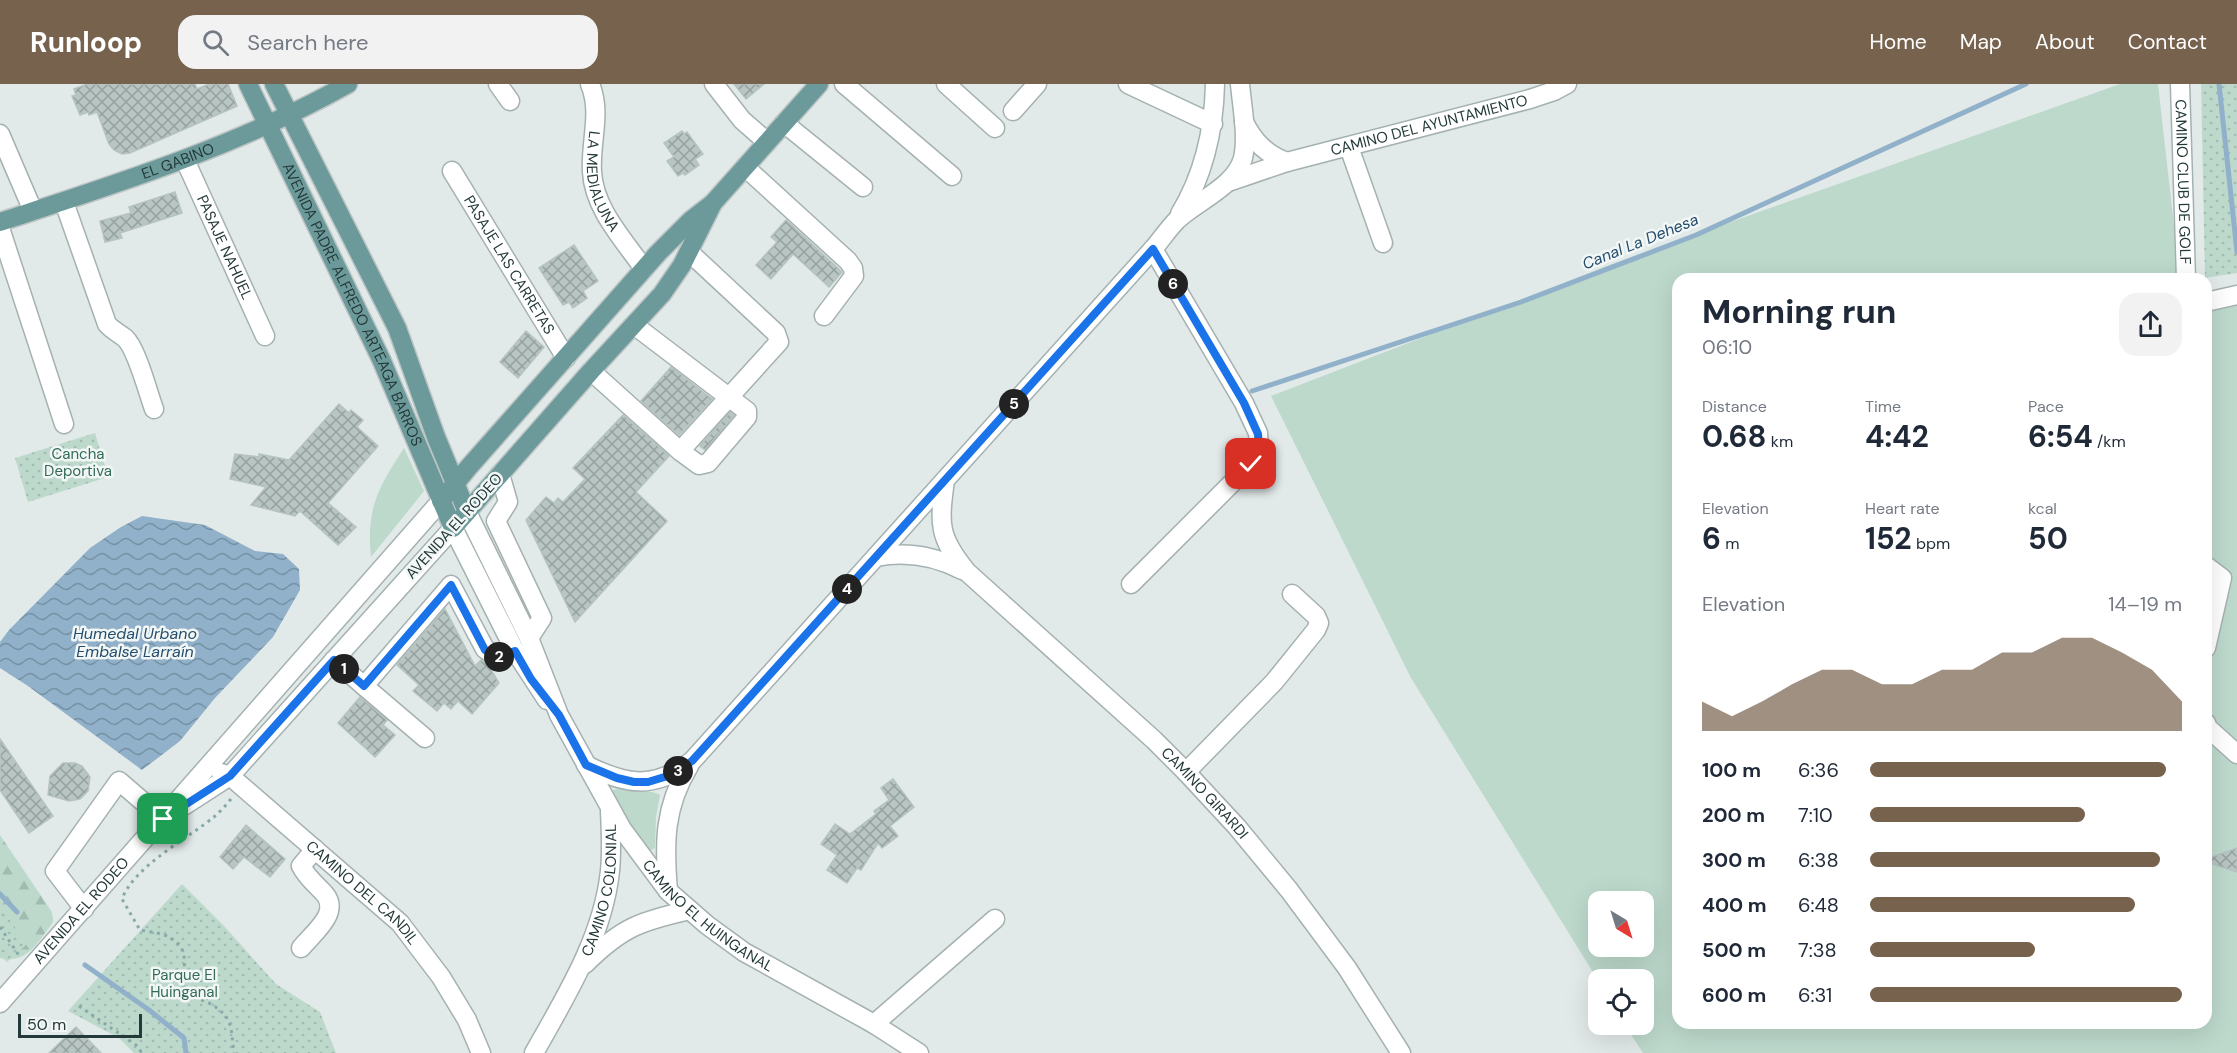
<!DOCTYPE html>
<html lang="en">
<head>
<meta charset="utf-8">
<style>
  body { margin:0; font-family:"DM Sans",sans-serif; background:#f2f2f3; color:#1f2937; height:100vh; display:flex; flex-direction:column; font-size:22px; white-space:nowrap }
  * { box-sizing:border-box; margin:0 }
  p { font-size:20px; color:#747a83 }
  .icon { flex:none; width:33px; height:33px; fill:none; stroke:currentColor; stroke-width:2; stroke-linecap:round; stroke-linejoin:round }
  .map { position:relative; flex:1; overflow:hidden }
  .side { position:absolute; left:1672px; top:189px; width:540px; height:756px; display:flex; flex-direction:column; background:#fff; border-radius:18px; box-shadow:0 6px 24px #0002 }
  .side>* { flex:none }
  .needle { width:39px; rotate:142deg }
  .tools { position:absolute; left:1588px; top:807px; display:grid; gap:12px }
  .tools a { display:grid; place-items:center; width:66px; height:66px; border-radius:12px; background:#fff; box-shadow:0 6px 24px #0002; font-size:30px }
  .scale { position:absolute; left:18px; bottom:15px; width:124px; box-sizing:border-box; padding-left:6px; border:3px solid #243939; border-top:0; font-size:16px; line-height:21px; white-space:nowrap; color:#243939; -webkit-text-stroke:4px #f2f7f6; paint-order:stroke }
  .pin { position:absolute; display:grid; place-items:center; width:51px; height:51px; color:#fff; margin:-26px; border-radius:12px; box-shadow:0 3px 9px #0006 }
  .km { position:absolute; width:30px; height:30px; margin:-15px; border-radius:50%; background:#222; color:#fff; font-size:16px; line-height:30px; text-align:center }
  .round { display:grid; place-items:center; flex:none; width:63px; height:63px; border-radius:18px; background:#f2f2f3 }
  .overview { display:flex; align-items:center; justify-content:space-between; height:102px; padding:0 30px }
  h1 { font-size:33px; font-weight:700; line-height:45px }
  .figures { display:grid; grid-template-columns:repeat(3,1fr); gap:9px; height:102px; padding:6px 30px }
  .figures div { display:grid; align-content:center }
  .figures b { font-size:30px; font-weight:700 }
  .figures small { font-size:16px; font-weight:400 }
  .figures p { font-size:16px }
  .chart { height:168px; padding:12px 30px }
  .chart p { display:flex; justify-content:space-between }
  .chart svg { width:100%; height:108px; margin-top:6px; fill:#77624e; opacity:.7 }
  ul { padding:0 30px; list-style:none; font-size:20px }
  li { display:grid; grid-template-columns:96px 72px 1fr; align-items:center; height:45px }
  li i { height:15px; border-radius:8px; background:#77624e }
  header { display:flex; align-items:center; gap:36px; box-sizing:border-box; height:84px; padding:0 30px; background:#77624e; color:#fff }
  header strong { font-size:28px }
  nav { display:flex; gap:33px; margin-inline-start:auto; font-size:21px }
  .search { width:420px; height:54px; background:#f2f2f3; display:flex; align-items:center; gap:15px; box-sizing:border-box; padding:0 21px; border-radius:18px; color:#747a83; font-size:22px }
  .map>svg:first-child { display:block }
  .grass { fill:#bdd9cc; fill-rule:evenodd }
  .forest { fill:url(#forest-firs) }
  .park { fill:url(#park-dots) }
  .water { fill:url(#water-waves) }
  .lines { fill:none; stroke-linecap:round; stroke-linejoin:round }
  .stream { stroke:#90b1c9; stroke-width:5 }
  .building { fill:url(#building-cross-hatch); stroke:#b5c3c1; stroke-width:1.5 }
  .minor-casing { stroke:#a5b1b1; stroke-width:21 }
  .major-casing { stroke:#bdc4c4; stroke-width:21 }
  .path { stroke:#86aaa9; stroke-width:3; stroke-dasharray:3 4.5; stroke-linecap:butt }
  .minor { stroke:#fff; stroke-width:18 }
  .major { stroke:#6c9a9b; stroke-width:18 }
  .route-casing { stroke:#fff; stroke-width:12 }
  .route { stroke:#1a73e8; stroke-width:8 }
  .labels { text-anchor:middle; stroke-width:5; stroke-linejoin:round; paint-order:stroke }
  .street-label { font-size:15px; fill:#243939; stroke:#f2f7f6 }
  .park-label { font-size:15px; fill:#336b58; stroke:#f2f7f6 }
  .water-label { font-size:16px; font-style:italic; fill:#254e6e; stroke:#f2f7f6 }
</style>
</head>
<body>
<header>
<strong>Runloop</strong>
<div class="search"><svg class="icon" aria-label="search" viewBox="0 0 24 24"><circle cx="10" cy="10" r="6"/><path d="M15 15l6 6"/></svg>Search here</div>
<nav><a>Home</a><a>Map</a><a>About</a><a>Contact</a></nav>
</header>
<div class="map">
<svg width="2237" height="969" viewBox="0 0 2237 969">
  <defs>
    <pattern id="forest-firs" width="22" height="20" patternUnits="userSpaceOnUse" patternTransform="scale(1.5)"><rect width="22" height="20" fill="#bdd9cc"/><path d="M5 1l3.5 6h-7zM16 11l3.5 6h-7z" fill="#a2bbb0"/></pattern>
    <pattern id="park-dots" width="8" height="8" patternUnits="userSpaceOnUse" patternTransform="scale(1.5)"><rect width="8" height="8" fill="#bdd9cc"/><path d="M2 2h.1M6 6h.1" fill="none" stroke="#a2bbb0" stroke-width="1.8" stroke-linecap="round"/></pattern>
    <pattern id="water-waves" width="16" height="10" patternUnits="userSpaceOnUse" patternTransform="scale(1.5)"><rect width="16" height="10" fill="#90b1c9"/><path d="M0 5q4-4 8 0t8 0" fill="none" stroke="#7591a4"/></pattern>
    <pattern id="building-cross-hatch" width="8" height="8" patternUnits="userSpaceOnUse" patternTransform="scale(1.5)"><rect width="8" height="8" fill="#b8c5c3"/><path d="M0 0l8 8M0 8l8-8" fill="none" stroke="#95a19f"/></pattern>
  </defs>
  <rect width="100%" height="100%" fill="#e2eae9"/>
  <g class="grass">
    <path d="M 2120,0 L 2158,0 L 2180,195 L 1678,195 L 1678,939 L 2206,939 L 2206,220 L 2237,214 L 2237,969 L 1643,969 L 1625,941 L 1644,940 L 1644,896 L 1599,896 L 1599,898 L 1411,594 L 1271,312 L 1615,179 ZM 1599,818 L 1644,818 L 1644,862 L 1599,862 Z"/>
    <path d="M 404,364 L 424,407 L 371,473 C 366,424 378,404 404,364 Z"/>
    <path d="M 618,705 C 630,708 652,705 660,711 L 656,733 L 655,764 L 652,766 L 649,765 L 629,739 L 612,709 L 613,706 Z"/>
  </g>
  <path class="forest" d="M 0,751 L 52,828 L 53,838 C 39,857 27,881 0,874 Z"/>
  <g class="park">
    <path d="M 2201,0 L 2237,0 L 2237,189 L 2205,194 Z"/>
    <path d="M 95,349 L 108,393 L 28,418 L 15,374 Z"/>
    <path d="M 182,800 L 225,843 L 276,900 L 320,928 L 336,969 L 134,969 L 119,954 L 68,927 Z"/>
    <path d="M 0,822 L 27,860 L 7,878 L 0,871 Z"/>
  </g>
  <path class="water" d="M 142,432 L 205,441 L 255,467 L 283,470 L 299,485 L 300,506 L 273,553 L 215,614 L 180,657 L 142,686 L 28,602 L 0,584 L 0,558 L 9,546 L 90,464 L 121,443 Z"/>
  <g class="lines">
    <g class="stream">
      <path d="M 2219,0 L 2237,168"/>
      <path d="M 1252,307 L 1521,218 L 1696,151 L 2026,0"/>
      <path d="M 0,810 L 17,828"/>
      <path d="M 85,881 L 149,926 L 184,954 L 186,969"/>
    </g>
  </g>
  <g class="building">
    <path d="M 87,0 L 195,0 L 197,5 L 209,0 L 228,0 L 237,22 L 130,69 L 122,70 L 114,66 L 109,60 L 97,28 L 89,31 L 88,28 L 80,31 L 72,12 L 76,11 L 74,5 Z"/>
    <path d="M 734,0 L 764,0 L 746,15 Z"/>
    <path d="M 682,47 L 684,50 L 687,48 L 703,70 L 695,75 L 699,81 L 685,91 L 683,89 L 678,92 L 667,77 L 674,73 L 664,59 Z"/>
    <path d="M 175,108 L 182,129 L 120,149 L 122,154 L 105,158 L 100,137 L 131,129 L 129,123 Z"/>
    <path d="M 786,136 L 842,188 L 829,203 L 793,170 L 771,195 L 756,181 L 777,158 L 771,153 Z"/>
    <path d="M 574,161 L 598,197 L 583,207 L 587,214 L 573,224 L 569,218 L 563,221 L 539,184 Z"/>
    <path d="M 526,247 L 544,263 L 518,294 L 500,278 Z"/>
    <path d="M 671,283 L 712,315 L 679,351 L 641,317 Z"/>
    <path d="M 339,320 L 349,329 L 351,326 L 363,336 L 357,343 L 378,362 L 328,419 L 356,443 L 338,461 L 300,427 L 295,432 L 251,421 L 266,403 L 230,395 L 235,370 L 259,373 L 259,370 L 289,376 Z"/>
    <path d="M 730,328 L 734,331 L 705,366 L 700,362 Z"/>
    <path d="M 623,331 L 669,372 L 636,408 L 667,437 L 575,538 L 526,436 L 546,413 L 554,419 L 558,414 L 563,418 L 585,395 L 573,384 Z"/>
    <path d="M 445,525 L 475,582 L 481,576 L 487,579 L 499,599 L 472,630 L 458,617 L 451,625 L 444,619 L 437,627 L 413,607 L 419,601 L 397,581 Z"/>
    <path d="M 360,613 L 387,636 L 383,641 L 395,651 L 375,673 L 338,639 Z"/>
    <path d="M 0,655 L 53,732 L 29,749 L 0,706 Z"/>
    <path d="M 63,679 L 75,679 L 82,682 L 90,693 L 88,707 L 80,715 L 69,717 L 48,711 L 50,692 Z"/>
    <path d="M 893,695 L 914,723 L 890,742 L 898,752 L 882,764 L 878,759 L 861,786 L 857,784 L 847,799 L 827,786 L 837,771 L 821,760 L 835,740 L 850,750 L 876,730 L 874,727 L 889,716 L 881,704 Z"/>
    <path d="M 246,741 L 285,775 L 270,793 L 244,773 L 233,785 L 220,773 Z"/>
    <path d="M 2237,764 L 2237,788 L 2206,778 L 2206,775 Z"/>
    <path d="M 76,943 L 101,969 L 49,969 Z"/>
  </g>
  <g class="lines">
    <defs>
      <g id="minor">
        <path d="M 498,0 L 510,17"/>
        <path id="s1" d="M 590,0 C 602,29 590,57 592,88 C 594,125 624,156 644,185"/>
        <path d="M 714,0 L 742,36 L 767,58"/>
        <path d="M 844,0 L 952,92"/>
        <path d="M 946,0 L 995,44"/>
        <path d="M 1128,0 L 1213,40"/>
        <path id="s2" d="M 2180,0 L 2186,195"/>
        <path d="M 1013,27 L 1037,0"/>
        <path d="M 1244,38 C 1254,58 1266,70 1287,78"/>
        <path d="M 784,39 L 863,103"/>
        <path d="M 0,50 L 33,127"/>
        <path d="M 1349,63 L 1383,159"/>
        <path id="s3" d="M 185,76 L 265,252"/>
        <path d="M 745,83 L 848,177 L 853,184 L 854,192 L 824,232"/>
        <path id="s4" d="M 452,87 L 566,274"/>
        <path id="s5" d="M 1231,97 L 1287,78 L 1530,15 L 1554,7 L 1567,0"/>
        <path d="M 64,118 L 107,240 C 112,246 119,249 125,254 C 137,265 148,309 154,325"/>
        <path d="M 1180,130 C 1204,90 1214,46 1215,0"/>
        <path d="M 0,144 L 64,340"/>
        <path d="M 2206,218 L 2237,211"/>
        <path d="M 634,241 L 747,327 L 747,333 L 708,379 L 699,381 L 680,367"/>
        <path d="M 591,287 L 680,367 L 779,258 L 776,249 L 689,168"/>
        <path d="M 500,390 L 508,418 L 496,437 L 542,534 L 529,554"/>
        <path id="s6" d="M 945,396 C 939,440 938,453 967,488 L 1154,656 L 1186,688 L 1237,743 L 1289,806 L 1347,884 L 1401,969"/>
        <path id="s7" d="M 467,428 L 529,554 L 559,631 L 622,745 L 668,807 L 707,841 L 744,868 L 874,940 L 919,969"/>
        <path d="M 876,473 C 906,467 935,472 962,486"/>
        <path d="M 2206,482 L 2222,494 L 2206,564"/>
        <path d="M 1131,500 L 1251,380 L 1259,364 L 1258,349 L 1244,319 L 1153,165"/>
        <path d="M 334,576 L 364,602 L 451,501 L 485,565 L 498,573 L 515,567"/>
        <path d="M 364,602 L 425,654"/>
        <path d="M 2206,639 L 2208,644 L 2237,670"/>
        <path d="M 586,681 C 626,701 654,706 692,677 L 1153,165 C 1161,156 1168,145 1177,136 C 1197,117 1236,102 1243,74 C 1248,52 1242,23 1240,0"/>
        <path d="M 1186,688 L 1274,598 L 1316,546 L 1319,539 L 1316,532 L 1292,510"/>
        <path id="s8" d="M 221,689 L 230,692 L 400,839 L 441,893 L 467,936 L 481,969"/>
        <path d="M 179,725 L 230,692 L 453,444 L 515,567 L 547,616"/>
        <path d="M 668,807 C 664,759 664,723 689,682"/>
        <path d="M 84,825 L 55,787 L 119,697 L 163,735"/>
        <path d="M 301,864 C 315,847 343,827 322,807 C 314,799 306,792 301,782 L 315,765"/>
        <path d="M 585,880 C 622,843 641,837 690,826"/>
        <path id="s9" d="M 0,919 L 441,417"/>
        <path d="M 874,940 L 995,835"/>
        <path id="s10" d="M 534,969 C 566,912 603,853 610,787 C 612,767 611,747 610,727"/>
      </g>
      <g id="major">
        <path id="s11" d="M 248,0 L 381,275 L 453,444 L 591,287 L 662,210 L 682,181 L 713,119"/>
        <path d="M 274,0 L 397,244 L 436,353 L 467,428"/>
        <path id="s12" d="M 0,138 C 119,99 238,62 348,0"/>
        <path d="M 441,417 L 468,384 L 658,169 L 691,136 L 713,119 L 819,0"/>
      </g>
    </defs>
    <use href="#minor" class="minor-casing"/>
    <use href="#major" class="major-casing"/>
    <g class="path">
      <path d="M 231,715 C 226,721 221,727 215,732 C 189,754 134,782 122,815 L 140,846 C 150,848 164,849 172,855 C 196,869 175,896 190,910 C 194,914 203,916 207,918 C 235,933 230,943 234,969"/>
      <path d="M 0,843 L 20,873"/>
      <path d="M 79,922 L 136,961 L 142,969"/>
    </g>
    <use href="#minor" class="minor"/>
    <use href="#major" class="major"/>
  </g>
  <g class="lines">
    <defs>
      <path id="route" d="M 163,735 L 230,692 L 334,576 L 364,602 L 451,501 L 485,566 L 498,573 L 515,567 L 531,595 L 559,631 L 586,681 L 617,694 L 634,698 L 648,698 L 671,691 L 692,677 L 1153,165 L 1244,319 L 1258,350 L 1259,364 L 1251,380"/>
    </defs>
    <use href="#route" class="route-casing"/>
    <use href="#route" class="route"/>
  </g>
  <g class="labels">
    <g class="street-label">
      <text dy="5" stroke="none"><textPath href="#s5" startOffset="206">CAMINO DEL AYUNTAMIENTO</textPath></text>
      <text dy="5" stroke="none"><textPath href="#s12" startOffset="188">EL GABINO</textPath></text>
      <text dy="5" stroke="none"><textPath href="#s1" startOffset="100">LA MEDIALUNA</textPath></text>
      <text dy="5" stroke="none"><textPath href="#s2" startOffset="98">CAMINO CLUB DE GOLF</textPath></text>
      <text dy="5" stroke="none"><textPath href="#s3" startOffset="96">PASAJE NAHUEL</textPath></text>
      <text dy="5" stroke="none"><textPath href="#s4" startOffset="110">PASAJE LAS CARRETAS</textPath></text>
      <text dy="5" stroke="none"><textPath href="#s11" startOffset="244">AVENIDA PADRE ALFREDO ARTEAGA BARROS</textPath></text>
      <text transform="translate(454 442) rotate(-48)" y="5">AVENIDA EL RODEO</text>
      <text dy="5" stroke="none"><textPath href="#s6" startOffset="424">CAMINO GIRARDI</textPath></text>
      <text dy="5" stroke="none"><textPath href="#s10" startOffset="178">CAMINO COLONIAL</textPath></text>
      <text dy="5" stroke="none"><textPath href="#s8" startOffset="186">CAMINO DEL CANDIL</textPath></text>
      <text dy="5" stroke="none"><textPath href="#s9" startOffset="123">AVENIDA EL RODEO</textPath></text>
      <text dy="5" stroke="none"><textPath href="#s7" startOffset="477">CAMINO EL HUINGANAL</textPath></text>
    </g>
    <g class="park-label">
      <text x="78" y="375">Cancha<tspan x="78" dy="17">Deportiva</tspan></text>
      <text x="184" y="896">Parque El<tspan x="184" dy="17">Huinganal</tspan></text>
    </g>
    <g class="water-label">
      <text transform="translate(1640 157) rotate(-22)" y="6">Canal La Dehesa</text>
      <text x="135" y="555">Humedal Urbano<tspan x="135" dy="18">Embalse Larraín</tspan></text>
    </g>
  </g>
</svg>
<div class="tools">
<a><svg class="needle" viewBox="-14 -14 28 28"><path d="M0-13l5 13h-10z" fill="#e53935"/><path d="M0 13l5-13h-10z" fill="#747a83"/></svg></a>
<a><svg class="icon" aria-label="locate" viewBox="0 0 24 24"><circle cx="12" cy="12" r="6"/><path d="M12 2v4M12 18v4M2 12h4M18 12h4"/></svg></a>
</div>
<div class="scale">50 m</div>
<div class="pin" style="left:163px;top:735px;background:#1e9e55"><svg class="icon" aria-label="arrive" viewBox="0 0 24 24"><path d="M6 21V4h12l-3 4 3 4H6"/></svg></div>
<div class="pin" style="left:1251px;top:380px;background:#d93025"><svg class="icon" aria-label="check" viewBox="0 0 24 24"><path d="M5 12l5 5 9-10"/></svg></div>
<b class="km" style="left:344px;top:585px">1</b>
<b class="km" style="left:499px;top:573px">2</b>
<b class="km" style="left:678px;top:687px">3</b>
<b class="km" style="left:847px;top:505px">4</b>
<b class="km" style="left:1014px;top:320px">5</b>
<b class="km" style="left:1173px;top:200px">6</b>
<section class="side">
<div class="overview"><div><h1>Morning run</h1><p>06:10</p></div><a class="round"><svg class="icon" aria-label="share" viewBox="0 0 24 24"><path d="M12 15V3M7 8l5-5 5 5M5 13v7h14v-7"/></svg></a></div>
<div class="figures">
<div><p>Distance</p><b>0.68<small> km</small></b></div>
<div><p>Time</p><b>4:42</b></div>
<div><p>Pace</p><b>6:54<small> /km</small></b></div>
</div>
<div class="figures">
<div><p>Elevation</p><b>6<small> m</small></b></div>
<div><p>Heart rate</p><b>152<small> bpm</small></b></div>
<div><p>kcal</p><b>50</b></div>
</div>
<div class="chart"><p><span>Elevation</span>14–19 m</p>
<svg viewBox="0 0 160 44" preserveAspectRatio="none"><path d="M0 44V32L10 38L20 32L30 25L40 19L50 19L60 25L70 25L80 19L90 19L100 12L110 12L120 6L130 6L140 12L150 19L160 32V44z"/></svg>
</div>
<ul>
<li><b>100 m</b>6:36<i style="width:95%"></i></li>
<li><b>200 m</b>7:10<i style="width:69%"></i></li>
<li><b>300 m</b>6:38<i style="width:93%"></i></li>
<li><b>400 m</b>6:48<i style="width:85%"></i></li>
<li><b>500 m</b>7:38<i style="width:53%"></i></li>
<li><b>600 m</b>6:31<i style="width:100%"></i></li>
</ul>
</section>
</div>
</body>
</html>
